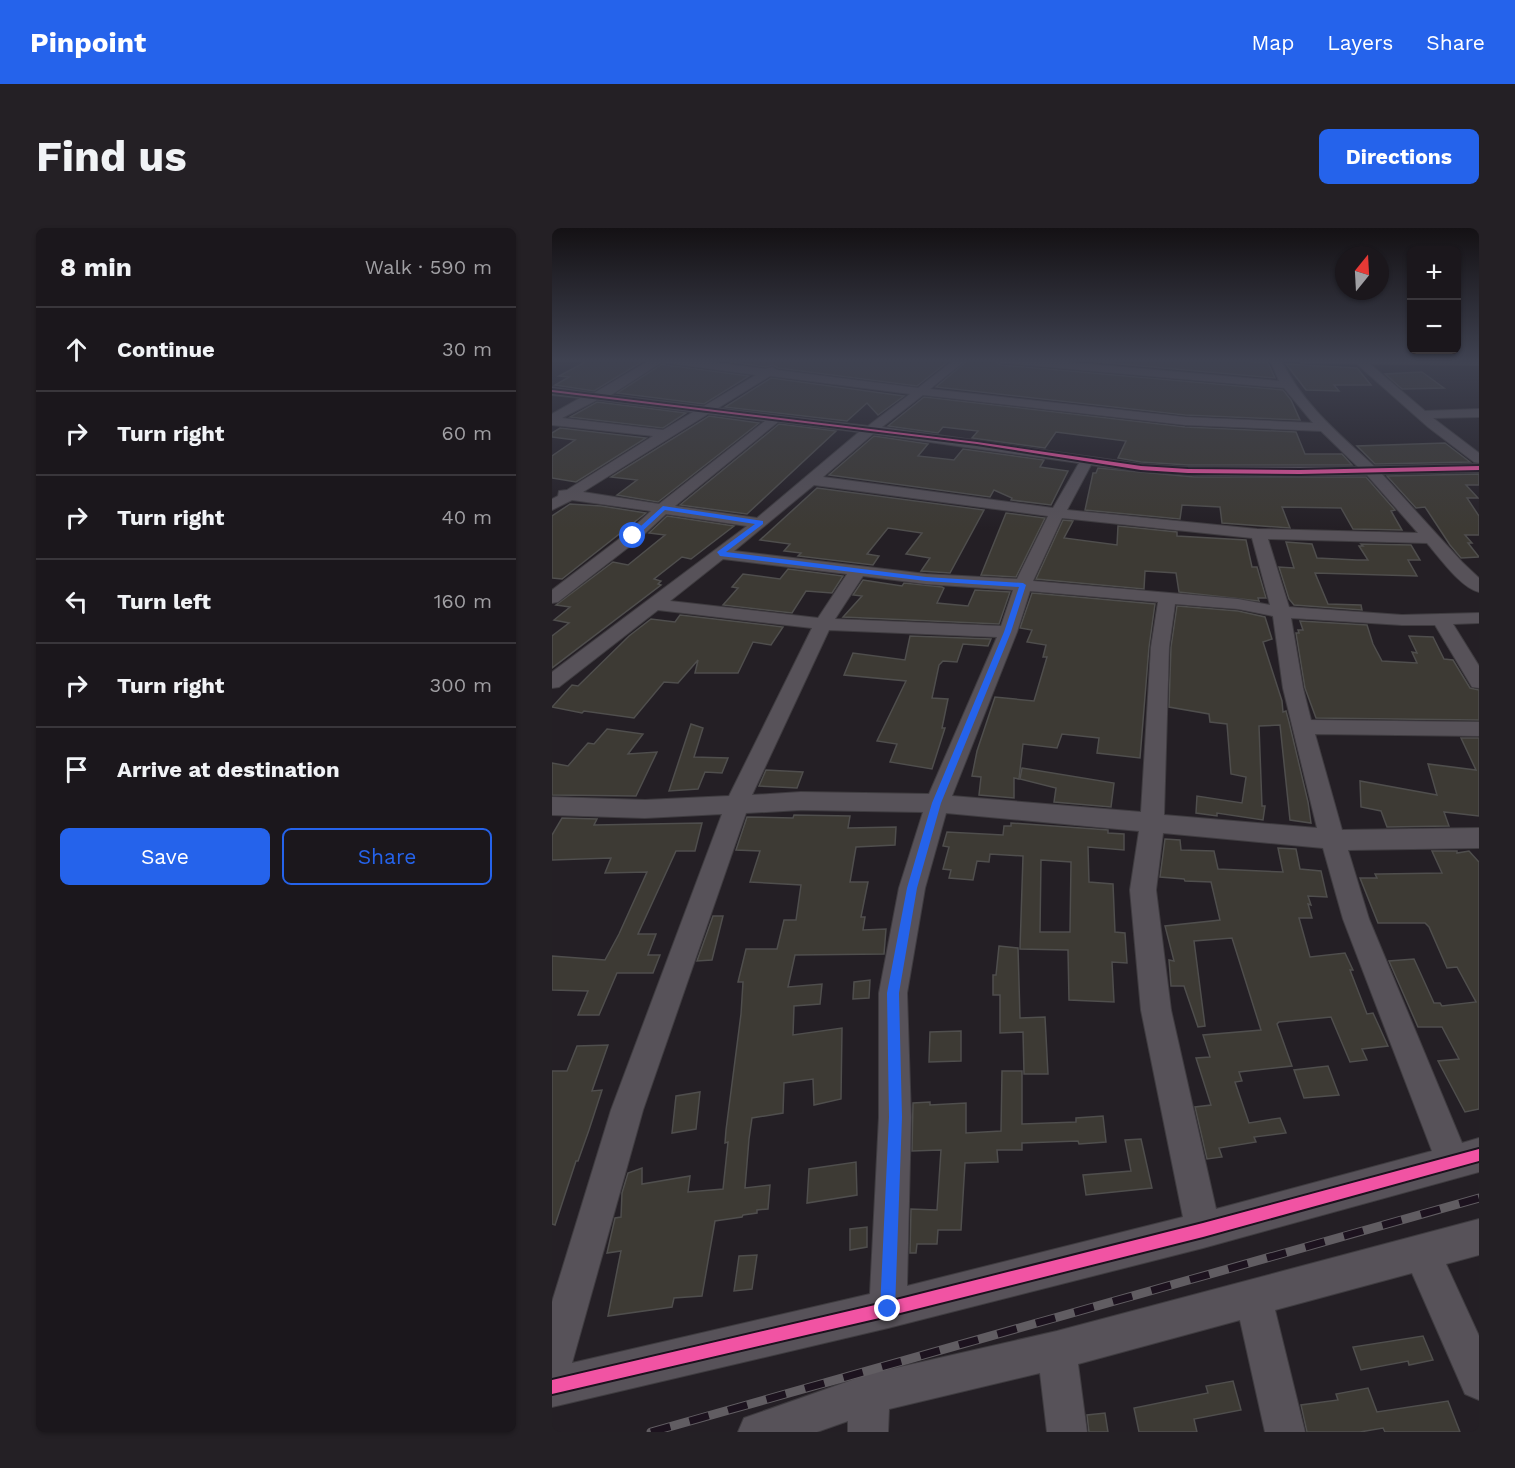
<!DOCTYPE html>
<meta charset="utf-8">
<style>
body{margin:0;font-family:"Work Sans",sans-serif;background:#242025;color:#f1f3f6}
.controls{position:absolute;right:18px;top:18px;display:grid;overflow:hidden;border-radius:9px;box-shadow:0 2px 4px #0004}
.controls button{width:54px;height:54px;display:grid;place-items:center;padding:0;border:0;border-bottom:2px solid #39363b;background:#1b171c;color:#f1f3f6;font:30px sans-serif}
.compass{position:absolute;left:783px;top:18px;width:54px;height:54px;border-radius:50%;background:#1b171c;box-shadow:0 2px 4px #0004;rotate:18deg}
.stop{position:absolute;width:18px;height:18px;margin:-14px;border:4px solid #2563eb;border-radius:50%;background:#fff}
.stop.end{background:#2563eb;border-color:#fff;box-shadow:0 2px 6px #0008}
.list{margin:0;padding:0;list-style:none}
h2{display:flex;justify-content:space-between;align-items:center;height:78px;margin:0;padding:0 24px;font-size:26px}
h2 small{font-size:20px;font-weight:400;color:#a09fa3}
.list li{display:grid;grid-template-columns:39px 1fr auto;gap:18px;align-items:center;box-sizing:border-box;height:84px;padding:0 24px;border-top:2px solid #39363b}
.list b{display:block;font-size:22px;white-space:nowrap}
.list em{font-size:20px;font-style:normal;color:#a09fa3}
.actions{display:flex;gap:12px;padding:18px 24px}
.actions a{flex:1;padding:14px 0;border:2px solid #2563eb;border-radius:9px;text-align:center;font-size:21px;color:#2563eb}
.actions .main{background:#2563eb;color:#fff}
.icon{flex:none;width:33px;height:33px;fill:none;stroke:currentColor;stroke-width:2;stroke-linecap:round;stroke-linejoin:round}
.map{position:relative;flex:none;width:927px;height:1204px;overflow:hidden;border-radius:9px}
header{display:flex;align-items:center;gap:36px;box-sizing:border-box;height:84px;padding:0 30px;background:#2563eb;color:#fff}
header strong{font-size:28px}
nav{display:flex;gap:33px;margin-inline-start:auto;font-size:21px}
.intro{display:flex;align-items:center;justify-content:space-between;box-sizing:border-box;height:144px;padding:0 36px}
h1{margin:0;font-size:42px}
.button{padding:15px 27px;border-radius:9px;background:#2563eb;color:#fff;font-size:21px;font-weight:700}
main{display:flex;gap:36px;padding:0 36px}
aside{flex:1;background:#1b171c;border-radius:9px;box-shadow:0 2px 4px #0004}
.map>svg:first-child{display:block}
</style>
<header>
<strong>Pinpoint</strong>
<nav><a>Map</a><a>Layers</a><a>Share</a></nav>
</header>
<div class="intro"><h1>Find us</h1><a class="button">Directions</a></div>
<main>
<aside>
<h2>8 min<small>Walk · 590 m</small></h2>
<ul class="list">
<li><svg class="icon" aria-label="ahead" viewBox="0 0 24 24"><path d="M12 20V5M6 11l6-6 6 6"/></svg><div><b>Continue</b></div><em>30 m</em></li>
<li><svg class="icon" aria-label="right" viewBox="0 0 24 24"><path d="M7 20v-9h11M14 6l5 5-5 5"/></svg><div><b>Turn right</b></div><em>60 m</em></li>
<li><svg class="icon" aria-label="right" viewBox="0 0 24 24"><path d="M7 20v-9h11M14 6l5 5-5 5"/></svg><div><b>Turn right</b></div><em>40 m</em></li>
<li><svg class="icon" aria-label="left" viewBox="0 0 24 24"><path d="M17 20v-9H6M10 6l-5 5 5 5"/></svg><div><b>Turn left</b></div><em>160 m</em></li>
<li><svg class="icon" aria-label="right" viewBox="0 0 24 24"><path d="M7 20v-9h11M14 6l5 5-5 5"/></svg><div><b>Turn right</b></div><em>300 m</em></li>
<li><svg class="icon" aria-label="arrive" viewBox="0 0 24 24"><path d="M6 21V4h12l-3 4 3 4H6"/></svg><div><b>Arrive at destination</b></div></li>
</ul>
<div class="actions"><a class="main">Save</a><a>Share</a></div>
</aside>
<div class="map">
<svg width="927" height="1204" viewBox="0 0 927 1204">
<rect width="100%" height="100%" fill="#241f25"/>
<g fill="#3d3a34" stroke="#4f4e4d" stroke-width="1.5" fill-rule="evenodd">
<path d="M37,132H93L42,163L3,157L17,149L7,148Z"/>
<path d="M165,132H398L365,158L226,140L221,137L214,139Z"/>
<path d="M416,132H442L449,137L731,162L739,172L748,192L633,187L384,159Z"/>
<path d="M522,132H678L716,135L723,150Z"/>
<path d="M110,136L114,137L197,148L152,176L65,165Z"/>
<path d="M734,136L805,140L819,157H782L787,163L754,162Z"/>
<path d="M870,144L892,160L850,161L833,146Z"/>
<path d="M219,150L352,168L326,187L315,175L295,193L173,179Z"/>
<path d="M372,169L633,199L744,204L753,226H790L800,237H636L589,234L566,230L574,213L504,204L493,220L420,210L426,203L391,199L386,205L336,198Z"/>
<path d="M45,174L134,185L111,200L18,189Z"/>
<path d="M157,188L207,195L106,274L65,267L85,252L59,249Z"/>
<path d="M227,196L284,203L195,286L128,277Z"/>
<path d="M8,200L94,210L24,254L0,250V228L23,212L0,209V205Z"/>
<path d="M322,208L376,216L366,228L402,232L411,221L492,232L488,239L516,243L499,277L459,272L460,270L442,262L438,269L277,247Z"/>
<path d="M893,215L918,234L823,236L805,218Z"/>
<path d="M546,240L642,249H814L843,282L839,283L850,302L801,301L789,280L730,279L738,300L670,295L668,279L630,277L628,291L533,282L541,245H544Z"/>
<path d="M927,246V257H914L926,270H915L927,288V307H913L920,315H916L927,329L909,330L898,317L873,279L864,280L835,248Z"/>
<path d="M265,260L432,282L398,345L369,343L378,330L354,326L370,305L336,300L315,326L327,328L321,337L246,328L249,325L232,323L238,316L208,312Z"/>
<path d="M18,276L49,278L94,285L10,351L0,350V288Z"/>
<path d="M454,285L493,290L464,349L429,347Z"/>
<path d="M115,288L182,298L139,331L130,329L102,351L109,353L106,356L109,357L0,440V408L17,395L2,392L18,379L4,377L61,334L76,337L113,307L97,305Z"/>
<path d="M511,292L521,293L512,310L565,317L566,298L625,304V308L694,312L700,339H705L714,370H706L707,373L627,364L624,345L593,343L592,361L484,351Z"/>
<path d="M734,314L760,316L765,330L805,332H816L807,318H811L809,316L859,317L868,332H856L865,348L763,345L776,376L809,377L810,382L742,377L737,371L727,339L742,340Z"/>
<path d="M236,341L291,348L280,365L254,363L240,385L171,377L186,360L180,359L191,346L228,351Z"/>
<path d="M311,352L350,358L352,355L390,359L392,360L385,375L416,378L423,362L458,364L447,396L291,389L310,368L301,367Z"/>
<path d="M480,365L603,376L597,419L588,530L545,525L547,510L510,506L505,520L471,516L467,551L462,550V570L427,567L429,549L420,548L425,523L443,469L482,473L495,429H491L494,417L475,414L480,402L468,400Z"/>
<path d="M625,378L686,383L713,389L720,411L711,414L730,473L731,484L734,483L737,494L756,574L759,595L738,592L728,497L707,498L710,578H713L711,592L665,585V588L644,585L645,568L690,575L694,549L679,546L675,496L658,494L657,486L617,479L619,419Z"/>
<path d="M128,387L231,399L219,417L201,414L186,445H143L146,432L126,455L112,454L82,490L32,483L30,485L0,479L20,457L26,458L77,408L99,391L123,394Z"/>
<path d="M748,393L815,397L821,416L830,433L865,435L860,424L865,425L857,408L881,409L892,431L901,432L918,460L927,462V492L764,490L753,460L744,405H747L746,402H751Z"/>
<path d="M358,408L439,411L436,418L411,416L405,434L391,433L387,437L380,470L396,471L390,500H393L380,541L338,534L345,516L325,513L354,453L292,447L301,425L353,432Z"/>
<path d="M139,496L151,500L142,529L176,530L170,545L153,544L146,561L117,563Z"/>
<path d="M55,501L91,506L76,526L105,524L84,568L0,567V535L16,538L36,515L42,516Z"/>
<path d="M909,510H927V588L892,584L897,598L835,599L829,583L809,579L808,553L885,567L876,536L924,542Z"/>
<path d="M470,540L562,555L559,579L502,574L504,560L468,551Z"/>
<path d="M214,542L251,544L245,560L207,558Z"/>
<path d="M242,587L298,588L296,600L344,599L343,617L304,619L298,654H316L309,689H313L311,702L334,701L332,726L243,727L236,759L270,756L268,776L242,778L241,807L290,800L289,871L262,877L261,851L232,855L231,885L200,890L197,911L193,960L218,957L216,981L205,982V985L191,987L190,989L163,993L150,1068L122,1070L120,1079L56,1088L69,1023L55,1025L63,990L69,989L70,965L76,945L90,940V956L138,948L136,964L171,961L176,914L173,915L174,902L189,786L191,754H186L194,721H225L232,692H244L249,657L198,654L208,623L184,622L195,589L241,590Z"/>
<path d="M10,590L45,591L42,597L150,595L143,623H124L86,706H104L96,727H108L101,745H65L47,787H26L36,763L0,762V728L53,732L67,706L95,644L53,645L59,630L0,632V607Z"/>
<path d="M459,595L556,602V605L572,606V622L536,619L537,654L561,656L563,704L573,705L575,735L560,734L562,774L517,772L516,722L468,721L471,628L438,626L437,634L425,633L421,652L397,650L399,642L391,641L397,619L391,618L395,604L451,607L452,598H459ZM489,632L519,634L518,704H488Z"/>
<path d="M613,611L628,612L629,622L662,623L666,641L731,644L726,620L744,621L748,641L769,643L775,669L756,668L759,677L756,676L760,690H747L758,729L793,725L801,742H798L815,786L821,785L836,818L810,821L815,832L798,834L779,789L727,794L725,796L740,838L687,844L690,853L683,854L697,895L728,890L734,905L702,909L704,914L667,920L670,929L655,931L643,879L659,877L644,830L658,829L651,807L709,802L680,710L642,713L653,798L646,799L632,758H619L617,732L622,733L613,698L668,692L659,654L633,653L632,651L608,649Z"/>
<path d="M880,623H905V625L917,623L927,634V881L913,884L886,833L907,831L890,799H866L837,733L862,731L882,775H888L890,778L924,774L905,739L895,740L877,699L873,695H826L808,650H825L823,646H828L890,645Z"/>
<path d="M161,688H171L160,732L145,733Z"/>
<path d="M447,718L466,720L468,790L493,789L496,846H472L471,804L448,805V767H441V747H444Z"/>
<path d="M318,752L317,770L301,771L302,754Z"/>
<path d="M409,803V833L377,834L378,804Z"/>
<path d="M56,817L40,863L50,862L37,902L26,933H24L3,997L0,996V843H15L25,818Z"/>
<path d="M776,838L787,867L752,870L742,842Z"/>
<path d="M450,843H470V896L524,894V890L551,888L554,914L527,916L526,913L470,915V922H445L446,934L413,935L409,1002H386L385,1016H365L364,1025H358L359,981L385,982L389,922L360,923L361,875L378,874V877L414,875V905L449,903Z"/>
<path d="M148,864L144,901L120,905L124,868Z"/>
<path d="M589,911L600,960L534,967L531,947L579,943L573,912Z"/>
<path d="M304,934L305,967L255,975L257,941Z"/>
<path d="M315,999V1019L298,1022V1001Z"/>
<path d="M205,1027L200,1061L182,1063L187,1028Z"/>
<path d="M871,1108L881,1132L857,1137L856,1133L809,1142L801,1119Z"/>
<path d="M681,1153L689,1182L642,1191L645,1204H587L582,1180L656,1165L654,1158Z"/>
<path d="M816,1160L825,1184L896,1173L908,1204H833L831,1200L808,1204H755L749,1177L786,1172L784,1166Z"/>
<path d="M553,1185L556,1204H537L535,1187Z"/>
</g>
<g fill="none" stroke-linecap="round" stroke-linejoin="round">
<g stroke="#3f3c40" stroke-width="2">
<g id="minor">
<path d="M98,132H144L214,141L220,139L225,142L366,160L402,132H414L378,161L633,189L761,195L732,160L449,135L444,132H492L727,153L718,132H729C750,175 787,206 822,238L927,236V244L830,246L910,334L927,350V364C909,360 887,329 875,315L716,311L737,379L850,387L927,385V395L901,396L927,438V460L920,459L883,397H850L739,390L751,460L759,492L927,494V508L763,506L790,602L927,600V620L796,622L817,691L910,915L927,910V944L651,1020L336,1100L0,1179V1074L59,882L170,586L93,590L0,587V569L93,572L177,568L260,400L106,382L7,459L0,460V444L195,298L114,286L87,311L6,374L0,375V362L75,305L99,283L20,272L0,282V271L6,268L7,263L15,262L101,208L0,197V186L28,170L0,167V159L42,165ZM110,134L114,135L204,147L152,178L59,167ZM218,148L358,166L316,198L166,180ZM371,167L633,197L769,203L806,239H636L589,236L330,199ZM45,172L141,184L111,202L10,190ZM156,186L213,193L107,276L31,264ZM226,194L307,204L205,290L123,278ZM321,206L527,235L501,280L271,249ZM539,237C631,251 723,249 815,247L866,305L705,301L515,282ZM262,257L496,288L465,351L374,346L182,323ZM510,290L700,310L718,377L686,371L481,353ZM171,331L295,346L266,390L118,373ZM311,348L374,356L461,362L449,398L283,391ZM478,363L606,374L599,419L589,584L400,568L465,404ZM623,376L686,381L721,388L731,460L765,600L612,587L617,419ZM277,402L445,409L377,566L249,564L200,567ZM249,582L371,584L347,660L327,765V889L318,1066L20,1135L91,882L194,585ZM394,585L587,603L578,662L589,782L631,989L355,1058L359,889L355,765L373,660ZM611,605L771,620L791,691L880,923L664,981L619,782L604,662Z"/>
<path d="M744,132H927V137L818,136L873,183L927,181V189L881,190L927,225V235L922,234L876,199L805,136L749,135Z"/>
<path d="M927,991V1027L894,1036L927,1108V1172L913,1166L860,1045L723,1082L753,1204H713L688,1092L526,1136L535,1204H495L488,1145L337,1181L336,1204H296V1193L265,1204H186L192,1190L317,1146L505,1103Z"/>
</g>
</g>
<use href="#minor" fill="#575259" fill-rule="evenodd"/>
<g stroke="#615d62" stroke-width="9">
<path id="rail" d="M99,1204L927,970"/>
</g>
<use href="#rail" stroke="#1c121e" stroke-width="7" stroke-dasharray="20" stroke-linecap="butt"/>
<g stroke="#1c121e" stroke-width="4">
<g id="cycleway">
<path d="M0,162L425,214L589,238L636,241L748,242L927,238V242L748,246L636,245L589,242L425,216L0,164Z"/>
<path d="M927,921V933L651,1009L336,1088L0,1166V1152L336,1074L651,995Z"/>
</g>
</g>
<use href="#cycleway" fill="#f153a3" fill-rule="evenodd"/>
</g>
<linearGradient id="sky" x2="0" y2="1"><stop stop-color="#141114"/><stop offset="0.44" stop-color="#3f4251"/><stop offset="1" stop-color="#3f4251" stop-opacity="0"/></linearGradient>
<rect width="927" height="301" fill="url(#sky)"/>
<path fill="#2563eb" d="M111,278L211,293V296L174,324L374,349L471,355L474,357L459,404L389,575L365,660L347,765L350,889L343,1081L341,1087L336,1089L330,1087L328,1081L337,889L335,765L355,660L380,575L452,404L467,359L374,353L168,328L165,324L203,296L113,282L83,310H79V307Z"/>
</svg>
<div class="controls">
<button>+</button>
<button>−</button>
</div>
<svg class="compass" viewBox="-18 -18 36 36"><path d="M0-13l5 13h-10z" fill="#e53935"/><path d="M0 13l5-13h-10z" fill="#a09fa3"/></svg>
<div class="stop" style="left:81px;top:308px"></div>
<div class="stop end" style="left:336px;top:1081px"></div>
</div>
</main>
